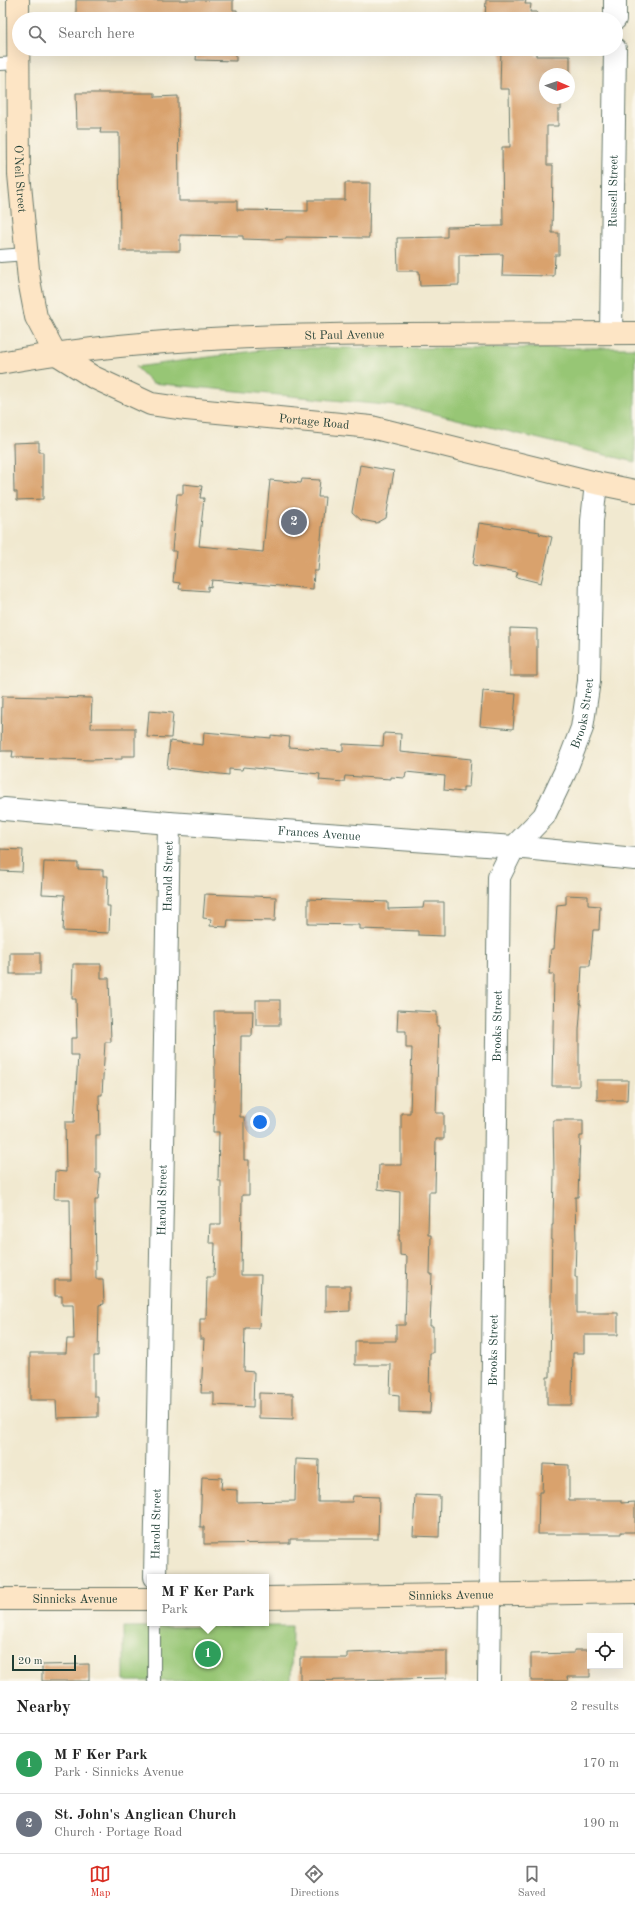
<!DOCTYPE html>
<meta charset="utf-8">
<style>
body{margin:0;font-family:"Old Standard TT",serif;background:#f2f2f2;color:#222}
.controls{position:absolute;right:12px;bottom:12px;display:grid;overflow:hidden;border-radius:0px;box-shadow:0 4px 16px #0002}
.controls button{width:36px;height:36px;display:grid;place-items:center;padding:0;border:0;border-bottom:1px solid #e0e0e0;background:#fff;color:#222;font:20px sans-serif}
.compass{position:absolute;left:539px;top:68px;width:36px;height:36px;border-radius:50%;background:#fff;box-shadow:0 4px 16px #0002;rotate:92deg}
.scale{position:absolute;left:12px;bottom:10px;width:64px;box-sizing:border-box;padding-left:4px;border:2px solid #1f3d34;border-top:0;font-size:11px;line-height:14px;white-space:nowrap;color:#1f3d34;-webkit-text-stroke:3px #fbf7ec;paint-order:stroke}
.you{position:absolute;left:260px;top:1122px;width:14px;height:14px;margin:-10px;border:3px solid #fff;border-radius:50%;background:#1a73e8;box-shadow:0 0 0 6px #1a73e833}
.badge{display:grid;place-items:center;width:26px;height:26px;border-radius:50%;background:#d93025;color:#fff;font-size:13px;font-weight:700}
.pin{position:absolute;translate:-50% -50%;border:2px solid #fff;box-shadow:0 1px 4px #0006}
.popup{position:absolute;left:147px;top:1574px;width:122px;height:52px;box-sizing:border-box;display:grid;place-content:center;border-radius:0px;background:#fff;filter:drop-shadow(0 1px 3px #0005);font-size:13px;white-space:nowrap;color:#767676}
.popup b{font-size:15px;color:#222}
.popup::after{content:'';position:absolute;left:50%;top:100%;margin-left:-8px;border:8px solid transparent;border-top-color:#fff}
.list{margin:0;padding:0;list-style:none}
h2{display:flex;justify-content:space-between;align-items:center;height:52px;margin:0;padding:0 16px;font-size:17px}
h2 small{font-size:13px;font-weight:400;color:#767676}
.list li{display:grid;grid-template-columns:26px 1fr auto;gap:12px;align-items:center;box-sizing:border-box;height:60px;padding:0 16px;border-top:1px solid #e0e0e0}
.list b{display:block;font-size:15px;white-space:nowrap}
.list p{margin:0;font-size:13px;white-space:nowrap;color:#767676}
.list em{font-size:13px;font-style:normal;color:#767676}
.icon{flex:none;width:22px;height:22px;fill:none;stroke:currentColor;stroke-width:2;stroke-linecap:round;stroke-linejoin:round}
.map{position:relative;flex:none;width:635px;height:1681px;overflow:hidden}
.search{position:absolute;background:#fff;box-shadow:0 4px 16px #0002;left:12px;right:12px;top:12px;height:44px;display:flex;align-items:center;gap:10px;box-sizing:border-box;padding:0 14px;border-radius:22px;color:#767676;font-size:15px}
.sheet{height:172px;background:#fff}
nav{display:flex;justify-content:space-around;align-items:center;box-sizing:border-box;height:56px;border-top:1px solid #e0e0e0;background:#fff;font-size:11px;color:#767676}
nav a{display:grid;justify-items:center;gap:2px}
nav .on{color:#d93025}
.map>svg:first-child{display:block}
</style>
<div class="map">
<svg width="635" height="1681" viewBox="0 0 635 1681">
<rect width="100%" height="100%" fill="#fbf7ec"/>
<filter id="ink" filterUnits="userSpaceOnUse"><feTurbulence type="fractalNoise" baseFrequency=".025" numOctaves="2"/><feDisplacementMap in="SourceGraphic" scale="8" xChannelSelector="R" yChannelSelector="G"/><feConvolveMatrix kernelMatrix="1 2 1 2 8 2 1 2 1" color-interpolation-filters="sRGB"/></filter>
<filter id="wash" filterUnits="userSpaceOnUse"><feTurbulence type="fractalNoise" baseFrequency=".012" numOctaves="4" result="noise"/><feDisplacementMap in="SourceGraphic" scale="16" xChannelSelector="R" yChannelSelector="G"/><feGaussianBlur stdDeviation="0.9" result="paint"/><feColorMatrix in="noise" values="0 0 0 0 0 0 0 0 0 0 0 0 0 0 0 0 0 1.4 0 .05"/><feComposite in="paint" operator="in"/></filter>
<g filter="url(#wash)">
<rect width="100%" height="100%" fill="#f1e9d0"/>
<g fill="#97c675" stroke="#5b8254">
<path d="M276,348H635V462L407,407L152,383L136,367Z"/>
<path d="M292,1626L291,1681H124V1627Z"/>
</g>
<g id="blocks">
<g fill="#d9a26d">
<path d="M76,0H233V10H237V19H76Z"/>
<path d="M486,0H526L525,4H531L530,12H537V19H485Z"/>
<path d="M197,49H236V61L196,60Z"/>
<path d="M501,49H536V56H570V83L569,74H545V98H561V110H558V126H547V165H553L552,233H559V255H555L554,276L502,275L503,254L459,255V285L420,286L419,271H398L397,238L447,237V227L503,226L502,147H510L509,89H500Z"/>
<path d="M76,93H155V97L178,96L179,201H237V210L308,211V200H345V183H370L369,238L286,237V239L273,240L243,239V236L180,235V251H120L119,133H100L101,128H77Z"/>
<path d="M39,442V452H43V499L17,500V492H14L13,443Z"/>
<path d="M360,465L394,471L386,518L377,523L361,520L352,512Z"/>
<path d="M302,479L320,480L318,497H325L318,571H314L313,589L212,580L211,587L208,586V591L179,589L180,583L173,582L176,551H172L177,494H183V484L202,486L200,498H204L199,546L263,552L270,480L301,483Z"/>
<path d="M479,523L540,532L539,534L552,537L541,583L516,577L518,572L473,565Z"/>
<path d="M510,628L537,629V676H510Z"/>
<path d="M483,691L516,694L513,729L480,726Z"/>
<path d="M2,696L92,698L91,728H135V756H122V759L91,760L22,758V757H12L13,751H1Z"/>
<path d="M149,711L173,713L171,738L147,737Z"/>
<path d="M204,732L271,738V735L290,737L289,747L343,751V744L383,746L384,733L401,734L400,752L471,759L469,787H463V792L444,790L445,776L406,772L405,778L391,777V779L345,776L344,782L319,780L320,774L243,767L242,770L229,769V775L167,768L170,741L203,745Z"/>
<path d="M0,849L23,850L22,872L0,871Z"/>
<path d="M44,862L78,863V869L103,870V876H108L107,906H110L109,933L63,931L65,895L42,894Z"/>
<path d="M205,894L276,897L275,921L228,920L227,927L210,926L211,919L203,918Z"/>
<path d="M566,895L588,896V905L600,906L599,930H593L590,966H582L580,1004H581L579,1030V1086H552L554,974H549L551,949H554L557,905L566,904Z"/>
<path d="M308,899L388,902V909L423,908L424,902H444V936L418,935V931L360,929V925L308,924Z"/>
<rect x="10" y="953" width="30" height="21"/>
<path d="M73,964H101V978H109L111,1042H105L102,1095H99L100,1135H96V1173H100L98,1200H95L96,1279H103L104,1304L99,1305L98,1356H94V1396H98V1417L57,1418L56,1400H30V1353H66L67,1339H74L73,1305H62V1296H55V1280H71L70,1199H54L55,1171L66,1172L65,1122H74L78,1055H71V1038H77L76,999H72Z"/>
<rect x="256" y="1000" width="24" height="25"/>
<path d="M398,1010L437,1012V1026H439L436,1113H444V1139H436L435,1192H429L428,1235H431L430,1274H432L430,1326H433V1353H430L429,1392H431L430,1413L399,1412V1395L390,1394L391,1365H355V1341H396V1325H405L407,1256L400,1255V1240H399L400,1192L378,1189L379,1165H401V1113H410L412,1048H406V1031H397Z"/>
<path d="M214,1011H253L252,1036H241L240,1117H244V1160H249V1195H242L241,1275H261L259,1328H245L244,1371L254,1372L253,1407L214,1405V1393H201L204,1339H200V1319H206L207,1277H214L215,1243H209L210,1224H221V1181H218L219,1132H213L215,1078Z"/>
<path d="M597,1080H628L627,1100H597Z"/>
<path d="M553,1120H583V1136H580L578,1197H575L576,1241L575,1277H577V1313H618V1335H584V1353H573L572,1405H547V1377H550L552,1225H553L554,1173Z"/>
<path d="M326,1286H350V1311L326,1312Z"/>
<path d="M259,1393L293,1394V1419L259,1418Z"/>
<path d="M296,1459L319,1460L318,1502H352L353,1496L379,1497L378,1539H290V1543L204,1544V1527H200L202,1477L222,1478L221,1489L237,1490V1502L295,1501Z"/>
<path d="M543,1464L569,1465V1500H621V1503L635,1502V1532H621V1534H538L539,1492H542Z"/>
<path d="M415,1495L440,1496L439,1537L413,1536Z"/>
<path d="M574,1650H590V1677H567L568,1681H531V1654L574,1653Z"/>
<path d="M406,1651H447V1678L300,1681V1658H347V1653Z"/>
<path d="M89,1664V1681H42V1665Z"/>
</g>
</g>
</g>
<g filter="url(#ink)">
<use href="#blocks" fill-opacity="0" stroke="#68796b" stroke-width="1"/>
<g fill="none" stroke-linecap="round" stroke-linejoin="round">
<g stroke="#68796b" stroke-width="14">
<g id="lane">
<path d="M0,64L18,63"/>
<path d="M0,256L26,254"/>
<path d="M154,1681V1623"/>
</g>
</g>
<g stroke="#68796b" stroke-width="24">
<g id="street">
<path d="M615,19V0"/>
<path id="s1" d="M611,333L615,49"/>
<path id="s2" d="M4,809L169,823L514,847L635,859"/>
<path id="s3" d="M155,1577L169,823"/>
<path id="s4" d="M489,1681L499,877L514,847L544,816L565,772L582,728L589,681L592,521L596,483"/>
</g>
</g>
<g stroke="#68796b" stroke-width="24">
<g id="secondary">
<path id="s5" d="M18,0L19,174L29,280L36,317L55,353"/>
<path id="s6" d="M55,353L93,377L151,404L186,409L371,427L596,483L635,491"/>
<path id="s7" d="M0,363C133,338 269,335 405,334C481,334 558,333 635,333"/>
<path id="s8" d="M266,1598L635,1592"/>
<path id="s9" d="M0,1599H150"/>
</g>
</g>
<use href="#lane" stroke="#fff" stroke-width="12"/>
<use href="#street" stroke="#fff" stroke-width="22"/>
<use href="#secondary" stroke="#fde5c5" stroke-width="22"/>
</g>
</g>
<g text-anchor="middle" stroke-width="3.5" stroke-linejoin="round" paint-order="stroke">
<g font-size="12" fill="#1f3d34" stroke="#fbf7ec">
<text dy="4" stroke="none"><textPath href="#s5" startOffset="179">O'Neil Street</textPath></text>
<text dy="4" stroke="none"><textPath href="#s1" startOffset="142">Russell Street</textPath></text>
<text dy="4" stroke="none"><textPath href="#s7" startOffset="346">St Paul Avenue</textPath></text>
<text dy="4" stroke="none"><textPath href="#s6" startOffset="273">Portage Road</textPath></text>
<text dy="4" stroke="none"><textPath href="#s4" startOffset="991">Brooks Street</textPath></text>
<text dy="4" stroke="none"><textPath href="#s2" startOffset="316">Frances Avenue</textPath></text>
<text dy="4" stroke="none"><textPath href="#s3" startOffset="701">Harold Street</textPath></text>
<text dy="4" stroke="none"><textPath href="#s4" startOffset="655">Brooks Street</textPath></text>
<text dy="4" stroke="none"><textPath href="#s3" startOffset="377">Harold Street</textPath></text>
<text dy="4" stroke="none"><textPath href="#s4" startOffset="331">Brooks Street</textPath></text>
<text dy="4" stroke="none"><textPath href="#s3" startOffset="53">Harold Street</textPath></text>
<text dy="4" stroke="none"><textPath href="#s8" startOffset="185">Sinnicks Avenue</textPath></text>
<text dy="4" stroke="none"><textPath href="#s9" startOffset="75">Sinnicks Avenue</textPath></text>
</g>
</g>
</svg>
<div class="controls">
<button><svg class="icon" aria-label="locate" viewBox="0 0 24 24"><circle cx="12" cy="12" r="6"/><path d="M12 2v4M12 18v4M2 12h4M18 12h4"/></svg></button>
</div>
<svg class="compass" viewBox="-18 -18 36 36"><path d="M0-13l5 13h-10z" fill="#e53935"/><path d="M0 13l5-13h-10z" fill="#767676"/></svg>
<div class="scale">20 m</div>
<div class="you"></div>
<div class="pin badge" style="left:208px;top:1654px;background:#2e9e5b">1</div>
<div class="popup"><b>M F Ker Park</b>Park</div>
<div class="pin badge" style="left:294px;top:522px;background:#6b7280">2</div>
<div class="search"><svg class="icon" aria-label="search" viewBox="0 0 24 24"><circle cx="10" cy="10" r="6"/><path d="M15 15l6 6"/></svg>Search here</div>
</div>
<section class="sheet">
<h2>Nearby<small>2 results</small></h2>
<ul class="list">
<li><span class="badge" style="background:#2e9e5b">1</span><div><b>M F Ker Park</b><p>Park · Sinnicks Avenue</p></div><em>170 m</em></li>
<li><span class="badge" style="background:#6b7280">2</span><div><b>St. John's Anglican Church</b><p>Church · Portage Road</p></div><em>190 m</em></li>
</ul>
</section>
<nav>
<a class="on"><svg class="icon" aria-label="map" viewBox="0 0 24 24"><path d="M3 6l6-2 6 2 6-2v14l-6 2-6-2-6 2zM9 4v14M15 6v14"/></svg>Map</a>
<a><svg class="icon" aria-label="directions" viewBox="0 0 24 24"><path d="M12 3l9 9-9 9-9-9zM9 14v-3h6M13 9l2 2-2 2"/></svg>Directions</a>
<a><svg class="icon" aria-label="saved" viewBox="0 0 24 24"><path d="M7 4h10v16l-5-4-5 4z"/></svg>Saved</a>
</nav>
